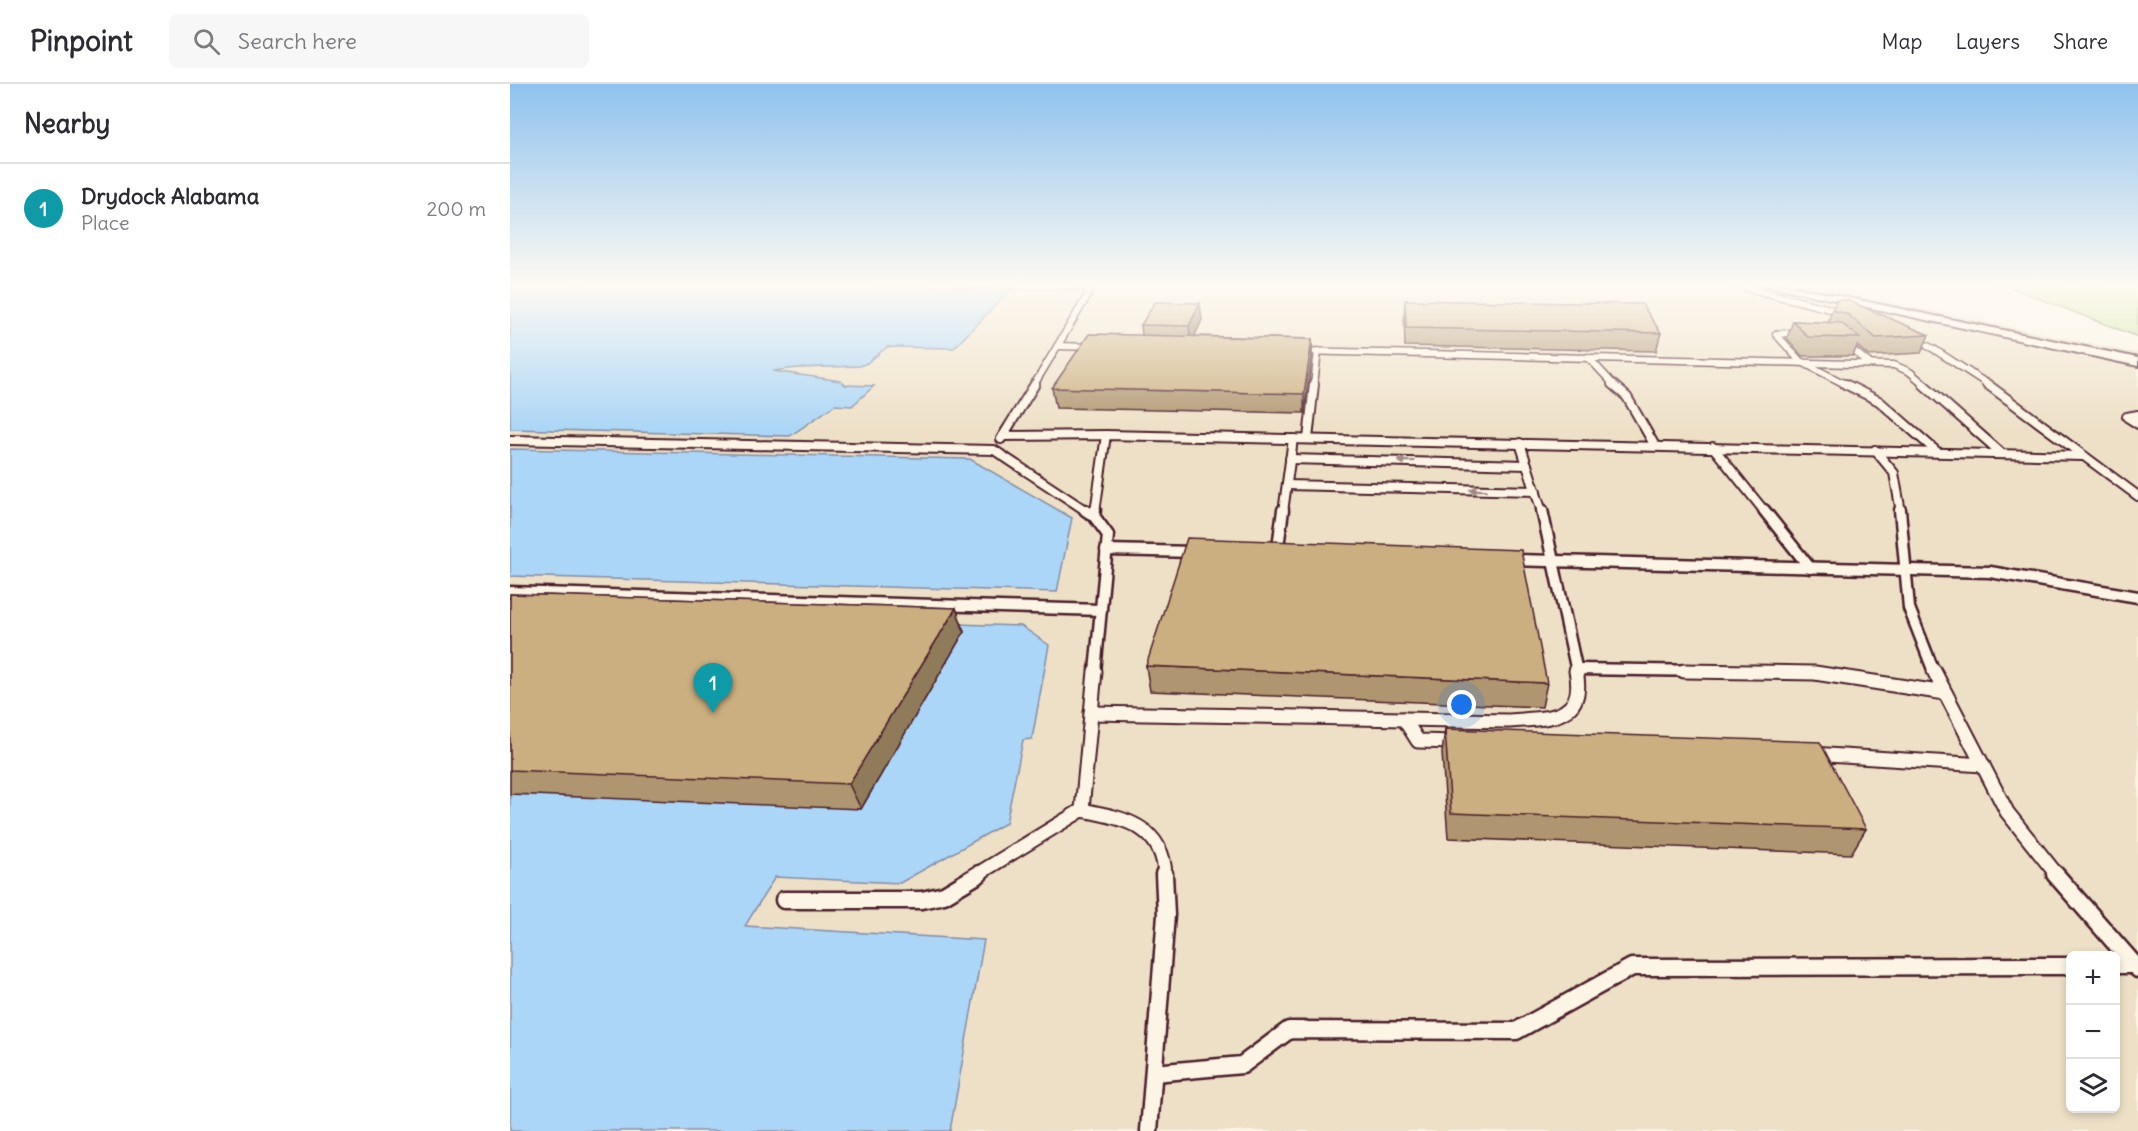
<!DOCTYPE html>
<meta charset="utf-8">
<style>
body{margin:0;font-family:Delius,sans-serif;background:#f7f7f7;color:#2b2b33}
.controls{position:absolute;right:18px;bottom:18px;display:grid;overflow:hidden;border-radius:9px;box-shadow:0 3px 9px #0003}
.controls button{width:54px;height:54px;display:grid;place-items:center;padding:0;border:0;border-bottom:2px solid #e1e1e2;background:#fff;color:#2b2b33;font:30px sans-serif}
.you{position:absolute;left:952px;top:621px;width:21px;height:21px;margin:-15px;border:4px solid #fff;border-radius:50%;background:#1a73e8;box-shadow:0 0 0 9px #1a73e833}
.badge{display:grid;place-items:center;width:39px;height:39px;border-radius:50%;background:#111827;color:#fff;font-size:20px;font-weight:700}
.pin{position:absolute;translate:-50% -50px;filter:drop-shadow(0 2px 3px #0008)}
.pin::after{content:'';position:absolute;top:32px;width:21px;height:18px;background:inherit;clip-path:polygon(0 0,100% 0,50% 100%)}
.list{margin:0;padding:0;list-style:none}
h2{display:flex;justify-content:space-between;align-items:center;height:78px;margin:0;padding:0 24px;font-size:26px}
h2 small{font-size:20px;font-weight:400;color:#7c7c81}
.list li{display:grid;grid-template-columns:39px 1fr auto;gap:18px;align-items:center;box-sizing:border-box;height:90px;padding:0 24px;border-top:2px solid #e1e1e2}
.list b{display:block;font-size:22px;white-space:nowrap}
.list p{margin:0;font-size:20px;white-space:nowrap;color:#7c7c81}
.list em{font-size:20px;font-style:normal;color:#7c7c81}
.icon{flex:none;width:33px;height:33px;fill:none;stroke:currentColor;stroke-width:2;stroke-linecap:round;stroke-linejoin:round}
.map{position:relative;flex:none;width:1628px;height:1047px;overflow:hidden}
header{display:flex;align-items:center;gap:36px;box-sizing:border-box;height:84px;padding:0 30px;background:#fff;border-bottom:2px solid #e1e1e2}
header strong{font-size:28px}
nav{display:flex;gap:33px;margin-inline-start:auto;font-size:21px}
.search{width:420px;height:54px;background:#f7f7f7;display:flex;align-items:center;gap:15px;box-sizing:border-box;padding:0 21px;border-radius:9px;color:#7c7c81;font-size:22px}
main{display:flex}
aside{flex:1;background:#fff}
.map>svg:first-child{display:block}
</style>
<header>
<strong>Pinpoint</strong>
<div class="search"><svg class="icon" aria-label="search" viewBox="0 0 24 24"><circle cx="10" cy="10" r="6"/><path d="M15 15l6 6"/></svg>Search here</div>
<nav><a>Map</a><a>Layers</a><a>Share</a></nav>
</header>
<main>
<aside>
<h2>Nearby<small></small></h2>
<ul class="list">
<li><span class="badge" style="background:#0f9aa8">1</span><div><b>Drydock Alabama</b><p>Place</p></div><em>200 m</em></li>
</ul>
</aside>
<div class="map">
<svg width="1628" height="1047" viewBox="0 0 1628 1047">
<rect width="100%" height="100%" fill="#fcf5e5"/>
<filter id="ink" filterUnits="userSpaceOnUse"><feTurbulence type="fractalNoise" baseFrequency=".0167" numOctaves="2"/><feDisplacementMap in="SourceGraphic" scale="12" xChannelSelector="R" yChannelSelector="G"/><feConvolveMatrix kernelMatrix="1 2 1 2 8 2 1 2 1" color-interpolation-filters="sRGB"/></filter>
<g filter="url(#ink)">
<path fill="#eee0c7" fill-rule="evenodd" d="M260,200H1292L1628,269V1047H440L474,856L235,842L265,793L390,799L496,739L513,656L443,540L0,526V492L547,508L460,375L0,365V345L280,352L325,321L363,302L334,301L263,287L287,284L350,282L357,279L376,263L444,264L501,204ZM1560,872H1606V1024H1560Z"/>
<path fill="#cae49b" stroke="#8a8263" stroke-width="1.5" d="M1484,200H1628V253L1500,203Z"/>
<g fill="#abd6f7" stroke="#848da5" stroke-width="1.5">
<path d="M0,200H260L502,204L444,264L377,263L357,279L350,282L287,284L263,287L331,297L335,301L364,302L342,322L325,321L280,352L0,345Z"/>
<path d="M0,365L460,375L562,434L547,508L0,492Z"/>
<path d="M0,526L511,542L539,561L522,655L513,656L496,739L390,799L265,793L235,842L474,856L440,1047H0Z"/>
</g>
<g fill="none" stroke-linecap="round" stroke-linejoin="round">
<g stroke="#4a1f2b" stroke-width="9">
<g id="lane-far4">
<path d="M448,200L577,202"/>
<path d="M1221,200L1336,229"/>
<path d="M1293,248L1266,250L1290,277L1337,301"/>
<path d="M1402,255L1422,264L1479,301"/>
<path d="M1333,258L1359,279"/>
<path d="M548,262L583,263"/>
<path d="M788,267L1384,281L1400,288L1415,301"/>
<path d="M1078,273L1104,301"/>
<path d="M524,301L578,211L577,200"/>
<path d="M804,301L808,267"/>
</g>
</g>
<g stroke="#4a1f2b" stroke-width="12">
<g id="lane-far3">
<path d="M1102,300L1117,313L1145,362"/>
<path d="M1335,300L1369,317L1426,367"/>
<path d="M1413,300L1490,368"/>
<path d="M1477,300L1628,412"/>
<path d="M1628,331L1617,333L1628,340"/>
<path d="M493,352L596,351L1572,372"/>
<path d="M491,355L525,300"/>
<path d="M798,355L804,300"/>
<path d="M0,356L484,366L578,428"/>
<path d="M1010,359L1032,428"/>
<path d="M1203,363L1255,428"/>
<path d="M1365,366L1384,389L1391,428"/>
<path d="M780,375L1017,381"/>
<path d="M777,401L1026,407"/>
<path d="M585,428L596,351"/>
<path d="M773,428L783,355"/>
</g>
</g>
<g stroke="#4a1f2b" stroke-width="15">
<g id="lane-far2">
<path d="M575,426L584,432L598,451L585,588"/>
<path d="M1032,426L1067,588"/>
<path d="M1254,426L1300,484"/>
<path d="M1390,426L1399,524L1424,588"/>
<path d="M584,432L585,426"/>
<path d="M596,466L686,468"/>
<path d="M767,470L773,426"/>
<path d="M1002,476L1480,488L1628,513"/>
<path d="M0,508L591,526"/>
<path d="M1067,585L1264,588"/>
</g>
</g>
<g stroke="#4a1f2b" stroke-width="17">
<g id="lane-far1">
<path d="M1174,587L1305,589L1435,609"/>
<path d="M1424,587L1497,728L1547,791"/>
<path d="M581,629L997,637C1034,634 1077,638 1066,587"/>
<path d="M894,635L908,657L945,658"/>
<path d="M1302,670L1473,681"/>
<path d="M572,726L585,587"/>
<path d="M466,791L572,726C613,734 653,741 655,791"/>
</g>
</g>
<g stroke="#4a1f2b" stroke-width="21">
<g id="lane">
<path d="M1545,790L1628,885"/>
<path d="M274,816H412L434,811L469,790"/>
<path d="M1606,881H1625"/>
<path d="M644,989L732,981L779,946L1006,947L1122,883L1560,882"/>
<path d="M639,1047L656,831L654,790"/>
</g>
</g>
<g stroke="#4a1f2b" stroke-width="4">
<path id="street" d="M1251,200H1271L1628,274V282Z"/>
</g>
<use href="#lane-far4" stroke="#fcf5e5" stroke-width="6"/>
<use href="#lane-far3" stroke="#fcf5e5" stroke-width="8"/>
<use href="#lane-far2" stroke="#fcf5e5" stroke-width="10"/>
<use href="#lane-far1" stroke="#fcf5e5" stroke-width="13"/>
<use href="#lane" stroke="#fcf5e5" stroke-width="16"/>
<use href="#street" fill="#fcf5e5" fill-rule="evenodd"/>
</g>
<g fill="#af966f" stroke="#4a1f2b" stroke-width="1.5">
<path d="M895,216L1151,249L1146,267L895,262L894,233Z"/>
<path d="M1322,226L1419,251L1411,269L1359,272L1347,262L1343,272H1292L1277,254L1283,237L1318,239Z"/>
<path d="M692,236L684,252L802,255V273L794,329L546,324L542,304L632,251L631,241Z"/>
<path d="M0,510L446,524L454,548L351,725L0,710Z"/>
<path d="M636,582L1037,599L1032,623L640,607Z"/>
<path d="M935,645L1356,745L1341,770L938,754L932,669Z"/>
</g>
<g fill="#8f7a5a" stroke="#4a1f2b" stroke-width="1.5">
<path d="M690,219L692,236L681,260L679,242Z"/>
<path d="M802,255V273L794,329V310Z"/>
<path d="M446,524L454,548L351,725L339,700Z"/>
</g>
<g fill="#ccaf81" stroke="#4a1f2b" stroke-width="1.5">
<path d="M895,216L1132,220L1151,249L896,244Z"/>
<path d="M1327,216H1337L1419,251L1366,254L1337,230L1322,226Z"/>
<path d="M645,218L690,219L679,242L631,241Z"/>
<path d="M1283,237L1331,239L1350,254L1298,253Z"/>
<path d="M579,250L802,255L794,310L542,304Z"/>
<path d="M677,454L1011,466L1037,599L636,582Z"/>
<path d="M0,510L446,524L339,700L0,686Z"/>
<path d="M935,645L1310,658L1356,745L941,729Z"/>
</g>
<defs><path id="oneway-solid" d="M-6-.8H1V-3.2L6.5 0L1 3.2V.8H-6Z" transform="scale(1.5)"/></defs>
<g fill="#a38a88">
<use href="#oneway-solid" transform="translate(896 377) rotate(-179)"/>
<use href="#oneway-solid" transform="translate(968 406) rotate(-179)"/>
</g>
</g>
<linearGradient id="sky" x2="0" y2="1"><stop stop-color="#8fc2ee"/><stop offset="0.58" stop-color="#fefaf3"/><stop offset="1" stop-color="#fefaf3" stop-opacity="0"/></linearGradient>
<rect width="1628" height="347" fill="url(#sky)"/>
</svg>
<div class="controls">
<button>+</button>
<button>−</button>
<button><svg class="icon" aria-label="layers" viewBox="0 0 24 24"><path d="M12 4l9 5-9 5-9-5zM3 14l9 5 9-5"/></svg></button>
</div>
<div class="you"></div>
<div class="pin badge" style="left:203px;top:629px;background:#0f9aa8">1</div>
</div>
</main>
